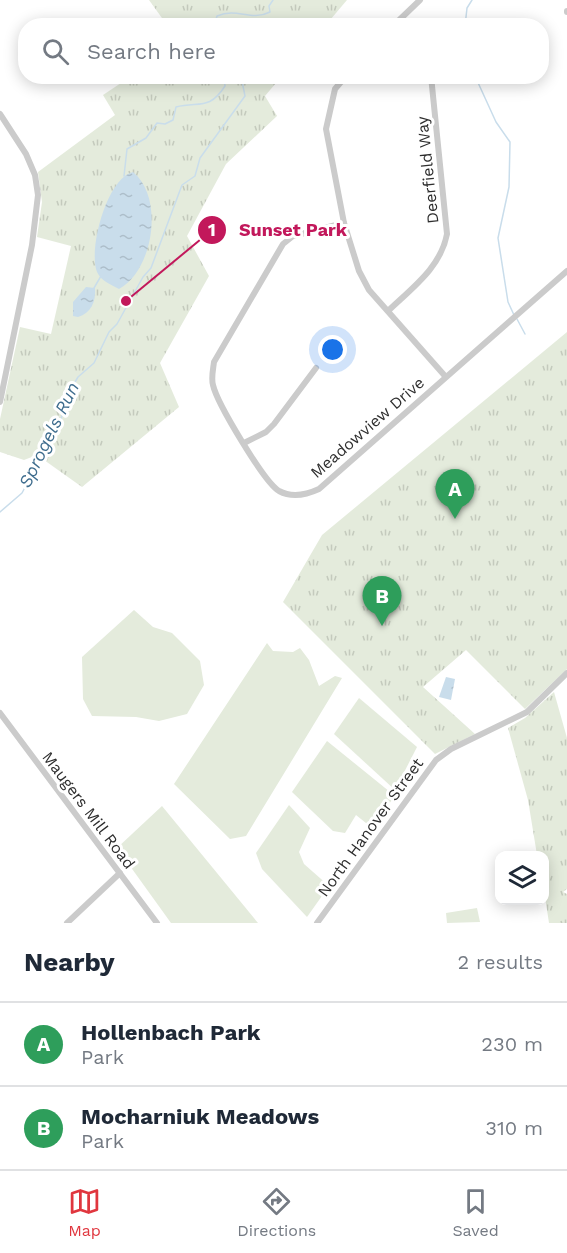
<!DOCTYPE html>
<style>
body{margin:0;font-family:"Work Sans",sans-serif;background:#f2f2f3;color:#1f2937}
.controls{position:absolute;right:18px;bottom:18px;display:grid;overflow:hidden;border-radius:12px;box-shadow:0 3px 15px #0003}
.controls button{width:54px;height:54px;display:grid;place-items:center;padding:0;border:0;border-bottom:2px solid #e0e1e3;background:#fff;color:#1f2937;font:30px sans-serif}
.you{position:absolute;left:333px;top:350px;width:21px;height:21px;margin:-15px;border:4px solid #fff;border-radius:50%;background:#1a73e8;box-shadow:0 0 0 9px #1a73e833}
.badge{display:grid;place-items:center;width:39px;height:39px;border-radius:50%;background:#e0363e;color:#fff;font-size:20px;font-weight:700}
.pin{position:absolute;translate:-50% -50px;filter:drop-shadow(0 2px 3px #0008)}
.pin::after{content:'';position:absolute;top:32px;width:21px;height:18px;background:inherit;clip-path:polygon(0 0,100% 0,50% 100%)}
.list{margin:0;padding:0;list-style:none}
h2{display:flex;justify-content:space-between;align-items:center;height:78px;margin:0;padding:0 24px;font-size:26px}
h2 small{font-size:20px;font-weight:400;color:#747a83}
.list li{display:grid;grid-template-columns:39px 1fr auto;gap:18px;align-items:center;box-sizing:border-box;height:84px;padding:0 24px;border-top:2px solid #e0e1e3}
.list b{display:block;font-size:22px;white-space:nowrap}
.list p{margin:0;font-size:20px;white-space:nowrap;color:#747a83}
.list em{font-size:20px;font-style:normal;color:#747a83}
.icon{flex:none;width:33px;height:33px;fill:none;stroke:currentColor;stroke-width:2;stroke-linecap:round;stroke-linejoin:round}
.map{position:relative;flex:none;width:567px;height:923px;overflow:hidden}
.search{position:absolute;background:#fff;box-shadow:0 3px 15px #0003;left:18px;right:18px;top:18px;height:66px;display:flex;align-items:center;gap:15px;box-sizing:border-box;padding:0 21px;border-radius:24px;color:#747a83;font-size:22px}
.sheet{height:246px;background:#fff}
nav{display:flex;justify-content:space-around;align-items:center;box-sizing:border-box;height:84px;border-top:2px solid #e0e1e3;background:#fff;font-size:16px;color:#747a83}
nav a{display:grid;justify-items:center;gap:3px}
nav .on{color:#e0363e}
.map>svg:first-child{display:block}
</style>
<div class="map">
<svg width="567" height="923" viewBox="0 0 567 923">
<defs>
<pattern id="park-tufts" width="24" height="20" patternUnits="userSpaceOnUse" patternTransform="scale(1.5)"><rect width="24" height="20" fill="#e4ebdc"/><path d="M3 7l-1-3M5 7V3M7 7l1-3M15 17l-1-3M17 17v-4M19 17l1-3" fill="none" stroke="#c4cabd"/></pattern>
<pattern id="water-ripples" width="26" height="14" patternUnits="userSpaceOnUse" patternTransform="scale(1.5)"><rect width="26" height="14" fill="#c9ddeb"/><path d="M2 4q2-2 4 0t4 0M15 11q2-2 4 0t4 0" fill="none" stroke="#adbeca"/></pattern>
</defs>
<rect width="100%" height="100%" fill="#fff"/>
<g fill="#e4ebdc">
<path d="M134,610L153,627L172,633L200,661L204,685L187,714L159,721L136,717L92,716L83,699L82,657Z"/>
<path d="M267,643L273,651L293,652L300,648L309,660L319,686L335,676L342,678L246,836L230,839L174,784Z"/>
<path d="M359,698L417,747L395,790L334,734Z"/>
<path d="M327,741L395,796L371,827L356,815L345,833L333,831L292,792Z"/>
<path d="M289,805L310,828L299,852L304,864L329,886L307,917L262,869L256,853Z"/>
<path d="M162,806L258,923H171L117,848Z"/>
<path d="M477,908L480,922L447,923L446,913Z"/>
</g>
<g fill="url(#park-tufts)">
<path d="M149,0H347L325,26L167,25Z"/>
<path d="M130,77H281L265,96L277,116L226,164L187,236L209,276L160,363L179,407L82,487L37,455L24,460L0,452V419L20,327L51,334L71,246L37,237L42,202L38,172L115,115L103,95Z"/>
<path d="M567,332V669L525,709L466,650L423,687L475,734L435,754L283,602L322,535Z"/>
<path d="M554,692L567,738V889L563,892L567,894V923H549L545,897L544,856L537,855L528,800L508,728L525,718Z"/>
</g>
<g fill="url(#water-ripples)">
<path d="M133,172C165,198 153,271 119,289C110,284 101,281 97,272C88,249 107,178 133,172Z"/>
<path d="M86,287L95,288C96,302 91,313 78,317L73,316V302Z"/>
<path d="M446,677L455,679L451,700L439,697Z"/>
</g>
<g fill="none" stroke-linecap="round" stroke-linejoin="round">
<g stroke="#c9ddeb" stroke-width="1.5">
<path d="M214,26L217,16C238,7 250,22 270,12L269,6L273,0"/>
<path d="M465,26L467,8L472,0"/>
<path d="M475,76L496,122L510,142L509,187L498,238L508,302L514,315"/>
<path d="M124,176L127,149L146,138L157,123L165,124L173,120L176,107C199,101 209,111 225,86L224,76"/>
<path d="M94,288L101,276"/>
<path d="M517,319L525,334"/>
<path d="M0,512L22,493L60,422L69,392L78,377L94,363L109,332L117,324L143,277L151,268L182,185L195,176L200,158L245,96L241,76"/>
</g>
<g stroke="#cbcbcb" stroke-width="6">
<path d="M567,12V11"/>
<path d="M393,26L420,0"/>
<path d="M346,76L335,89L326,129L344,223L359,271L369,290L445,376"/>
<path d="M0,114L26,154L35,175L38,195L32,245L0,402"/>
<path d="M344,223L293,236L283,244L214,362C213,370 211,378 213,385C217,403 264,482 279,491C292,498 306,495 319,489L567,271"/>
<path d="M389,310C412,288 441,267 447,234L431,76"/>
<path d="M244,443L266,432L274,424L316,368"/>
<path d="M0,713L157,923"/>
<path d="M67,923L120,873"/>
<path d="M317,923L436,760L451,749L527,712L567,673"/>
</g>
</g>
<g text-anchor="middle" stroke-width="6" stroke-linejoin="round" paint-order="stroke">
<g font-size="16" fill="#2e2e2e" stroke="#fff">
<text transform="translate(427 170) rotate(-96)" y="6">Deerfield Way</text>
<text transform="translate(367 427) rotate(-41)" y="6">Meadowview Drive</text>
<text transform="translate(89 810) rotate(53)" y="6">Maugers Mill Road</text>
<text transform="translate(370 827) rotate(-54)" y="6">North Hanover Street</text>
</g>
<g font-size="18" font-style="italic" fill="#3f6d8e" stroke="#fff">
<text transform="translate(49 435) rotate(-64)" y="6">Sprogels Run</text>
</g>
</g>
<path fill="none" stroke="#c2185b" stroke-width="2" d="M126 301L212 230"/>
<g fill="#c2185b" stroke="#fff" stroke-width="2">
<circle cx="126" cy="301" r="6"/>
<circle cx="212" cy="230" r="15"/>
</g>
<g font-size="18" text-anchor="middle" font-weight="bold" fill="#fff">
<text x="212" y="236">1</text>
</g>
<g font-size="18" text-anchor="middle" font-weight="bold" fill="#c2185b" stroke="#fff" stroke-width="6" stroke-linejoin="round" paint-order="stroke">
<text x="293" y="236">Sunset Park</text>
</g>
</svg>
<div class="controls">
<button><svg class="icon" aria-label="layers" viewBox="0 0 24 24"><path d="M12 4l9 5-9 5-9-5zM3 14l9 5 9-5"/></svg></button>
</div>
<div class="you"></div>
<div class="pin badge" style="left:455px;top:519px;background:#2e9e5b">A</div>
<div class="pin badge" style="left:382px;top:626px;background:#2e9e5b">B</div>
<div class="search"><svg class="icon" aria-label="search" viewBox="0 0 24 24"><circle cx="10" cy="10" r="6"/><path d="M15 15l6 6"/></svg>Search here</div>
</div>
<section class="sheet">
<h2>Nearby<small>2 results</small></h2>
<ul class="list">
<li><span class="badge" style="background:#2e9e5b">A</span><div><b>Hollenbach Park</b><p>Park</p></div><em>230 m</em></li>
<li><span class="badge" style="background:#2e9e5b">B</span><div><b>Mocharniuk Meadows</b><p>Park</p></div><em>310 m</em></li>
</ul>
</section>
<nav>
<a class="on"><svg class="icon" aria-label="map" viewBox="0 0 24 24"><path d="M3 6l6-2 6 2 6-2v14l-6 2-6-2-6 2zM9 4v14M15 6v14"/></svg>Map</a>
<a><svg class="icon" aria-label="directions" viewBox="0 0 24 24"><path d="M12 3l9 9-9 9-9-9zM9 14v-3h6M13 9l2 2-2 2"/></svg>Directions</a>
<a><svg class="icon" aria-label="saved" viewBox="0 0 24 24"><path d="M7 4h10v16l-5-4-5 4z"/></svg>Saved</a>
</nav>
